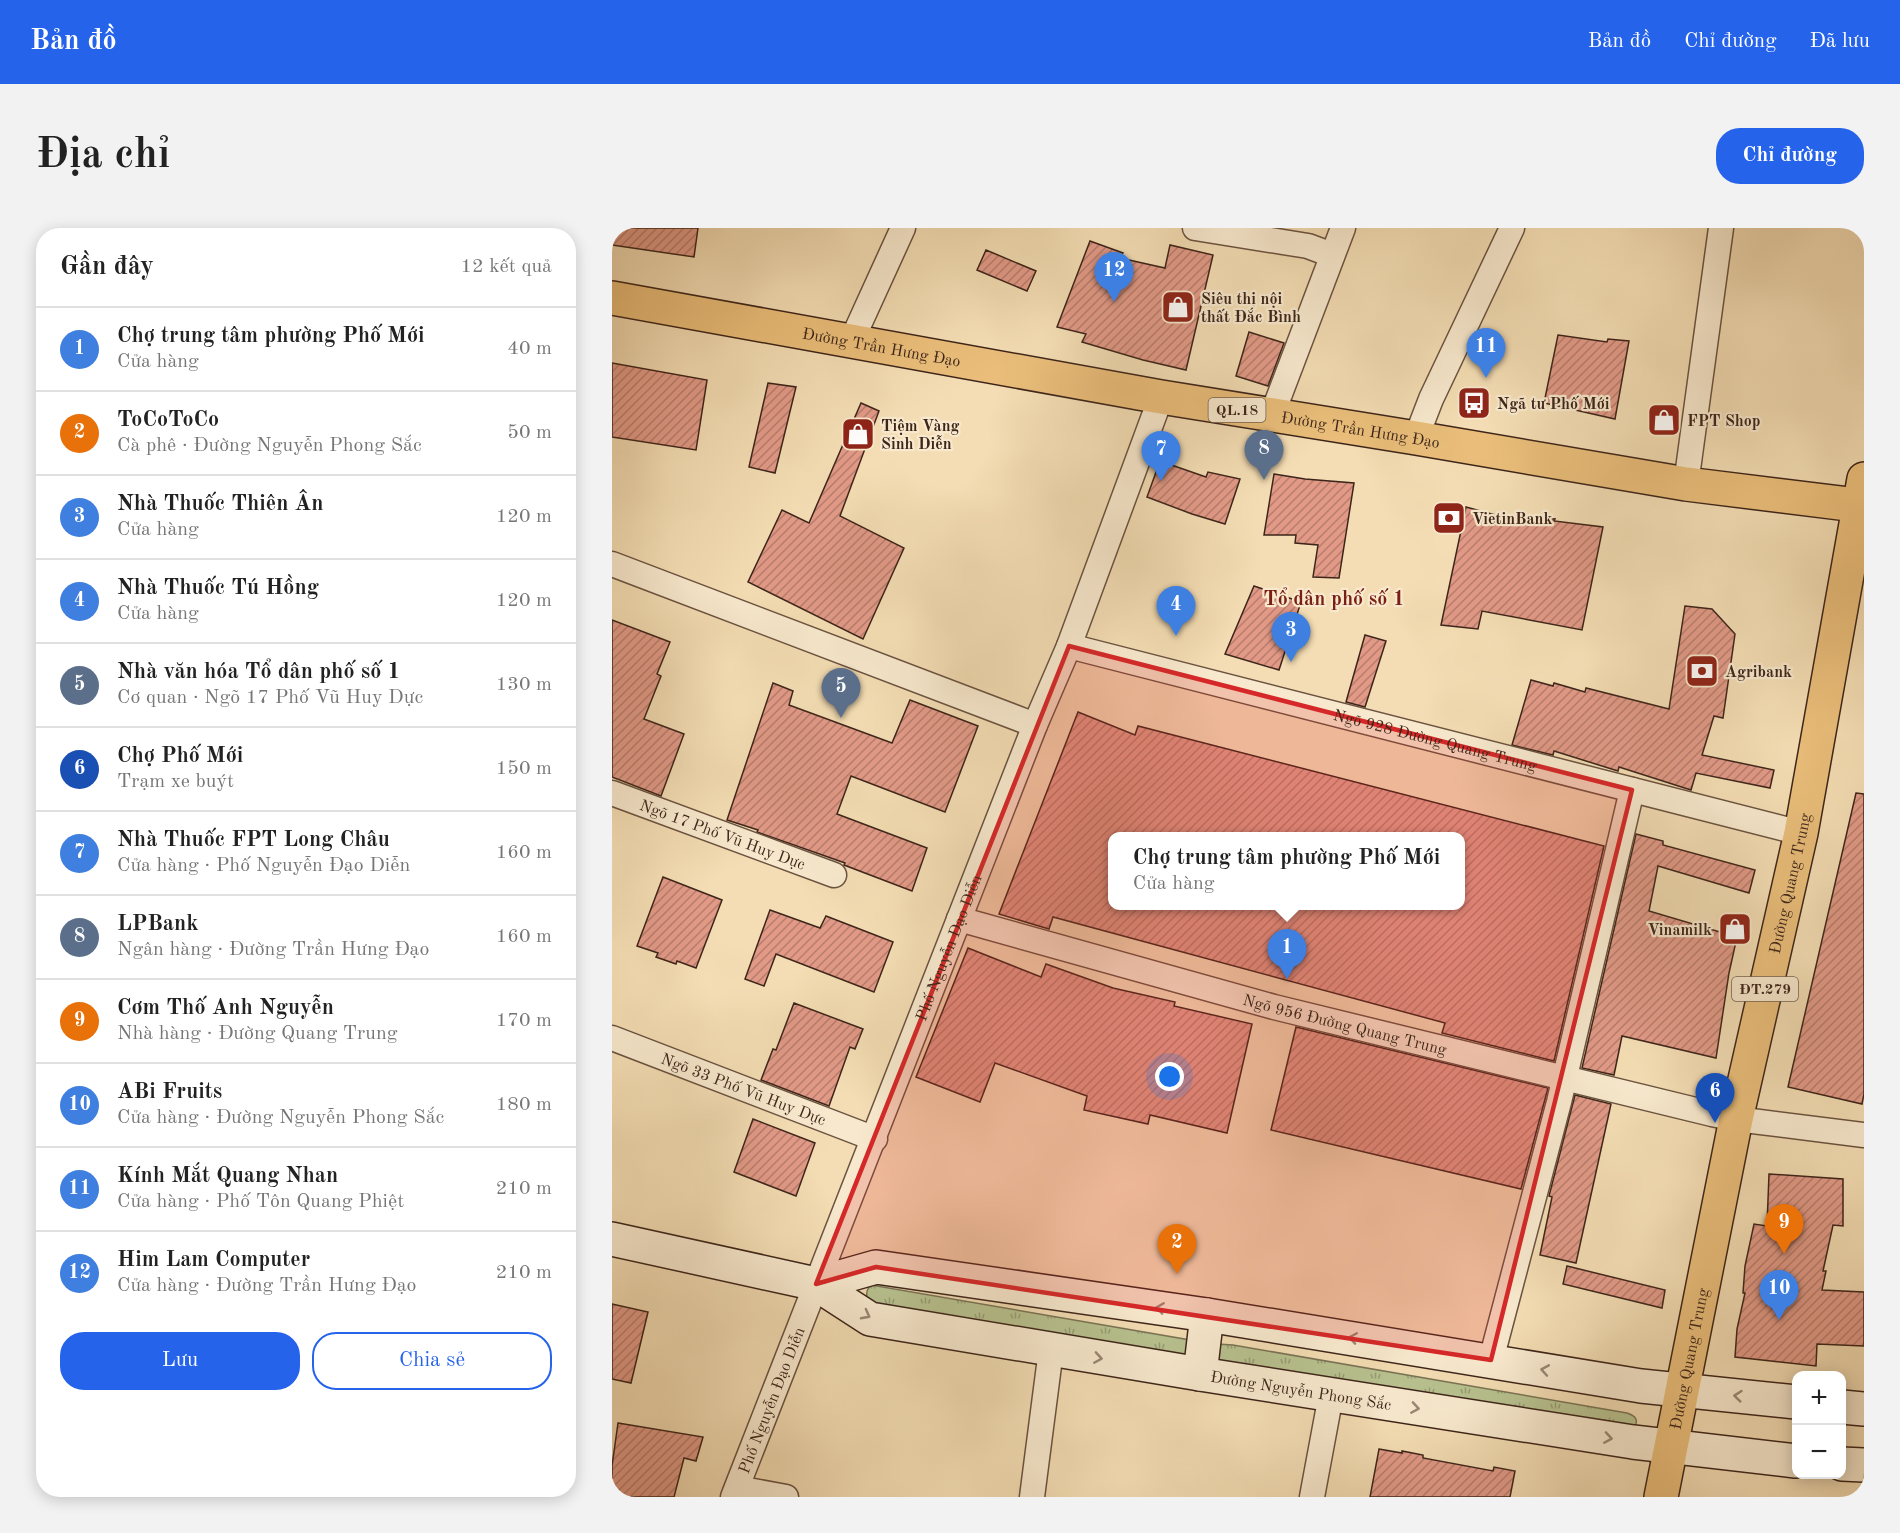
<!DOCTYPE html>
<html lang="vi">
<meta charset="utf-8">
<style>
body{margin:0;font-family:"Old Standard TT",serif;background:#f2f2f2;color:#222}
.controls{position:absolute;right:18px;bottom:18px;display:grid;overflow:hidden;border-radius:12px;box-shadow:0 3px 15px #0003}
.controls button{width:54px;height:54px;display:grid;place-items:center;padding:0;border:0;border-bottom:2px solid #e0e0e0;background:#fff;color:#222;font:30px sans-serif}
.you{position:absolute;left:558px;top:849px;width:21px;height:21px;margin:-15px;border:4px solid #fff;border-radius:50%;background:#1a73e8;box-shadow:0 0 0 9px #1a73e833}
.badge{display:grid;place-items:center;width:39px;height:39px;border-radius:50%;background:#2563eb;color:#fff;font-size:20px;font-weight:700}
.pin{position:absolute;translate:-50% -50px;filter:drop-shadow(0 2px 3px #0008)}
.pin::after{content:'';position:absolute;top:32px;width:21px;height:18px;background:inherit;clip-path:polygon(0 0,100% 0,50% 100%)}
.popup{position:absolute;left:496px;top:604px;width:357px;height:78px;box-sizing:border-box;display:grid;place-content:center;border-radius:12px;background:#fff;filter:drop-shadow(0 2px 4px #0005);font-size:20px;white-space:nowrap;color:#767676}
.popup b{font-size:22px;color:#222}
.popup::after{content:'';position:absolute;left:50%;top:100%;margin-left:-12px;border:12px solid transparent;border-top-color:#fff}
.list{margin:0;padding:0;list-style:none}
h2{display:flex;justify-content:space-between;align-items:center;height:78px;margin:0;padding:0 24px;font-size:26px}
h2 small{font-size:20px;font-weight:400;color:#767676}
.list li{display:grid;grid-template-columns:39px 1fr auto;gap:18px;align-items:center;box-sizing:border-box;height:84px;padding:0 24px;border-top:2px solid #e0e0e0}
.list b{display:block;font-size:22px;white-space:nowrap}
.list p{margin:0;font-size:20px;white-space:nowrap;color:#767676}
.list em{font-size:20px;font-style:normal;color:#767676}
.actions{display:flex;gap:12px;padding:18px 24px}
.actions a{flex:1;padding:14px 0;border:2px solid #2563eb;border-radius:24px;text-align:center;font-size:21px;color:#2563eb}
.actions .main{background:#2563eb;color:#fff}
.map{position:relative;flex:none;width:1252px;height:1269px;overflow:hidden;border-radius:24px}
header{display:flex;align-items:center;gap:36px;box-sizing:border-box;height:84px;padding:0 30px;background:#2563eb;color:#fff}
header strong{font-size:28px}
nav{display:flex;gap:33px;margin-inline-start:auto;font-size:21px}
.intro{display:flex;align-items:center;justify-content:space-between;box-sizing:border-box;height:144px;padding:0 36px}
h1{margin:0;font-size:42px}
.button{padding:15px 27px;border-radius:24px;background:#2563eb;color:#fff;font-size:21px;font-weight:700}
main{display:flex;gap:36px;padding:0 36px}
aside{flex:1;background:#fff;border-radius:24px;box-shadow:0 3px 15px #0003}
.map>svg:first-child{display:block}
</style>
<header>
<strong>Bản đồ</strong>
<nav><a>Bản đồ</a><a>Chỉ đường</a><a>Đã lưu</a></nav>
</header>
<div class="intro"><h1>Địa chỉ</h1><a class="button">Chỉ đường</a></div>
<main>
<aside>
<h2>Gần đây<small>12 kết quả</small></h2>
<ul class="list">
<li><span class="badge" style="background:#3f7fe0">1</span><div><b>Chợ trung tâm phường Phố Mới</b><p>Cửa hàng</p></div><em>40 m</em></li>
<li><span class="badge" style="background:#e8710a">2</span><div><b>ToCoToCo</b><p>Cà phê · Đường Nguyễn Phong Sắc</p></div><em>50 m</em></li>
<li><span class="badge" style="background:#3f7fe0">3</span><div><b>Nhà Thuốc Thiên Ân</b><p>Cửa hàng</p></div><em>120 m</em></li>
<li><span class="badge" style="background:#3f7fe0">4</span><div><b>Nhà Thuốc Tú Hồng</b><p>Cửa hàng</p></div><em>120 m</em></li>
<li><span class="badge" style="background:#5c6f8a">5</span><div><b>Nhà văn hóa Tổ dân phố số 1</b><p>Cơ quan · Ngõ 17 Phố Vũ Huy Dực</p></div><em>130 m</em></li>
<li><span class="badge" style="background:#1a4fb4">6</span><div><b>Chợ Phố Mới</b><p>Trạm xe buýt</p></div><em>150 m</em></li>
<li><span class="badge" style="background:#3f7fe0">7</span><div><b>Nhà Thuốc FPT Long Châu</b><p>Cửa hàng · Phố Nguyễn Đạo Diễn</p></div><em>160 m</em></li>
<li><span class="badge" style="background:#5c6f8a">8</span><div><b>LPBank</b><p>Ngân hàng · Đường Trần Hưng Đạo</p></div><em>160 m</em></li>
<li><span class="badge" style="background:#e8710a">9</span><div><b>Cơm Thố Anh Nguyễn</b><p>Nhà hàng · Đường Quang Trung</p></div><em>170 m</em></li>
<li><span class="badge" style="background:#3f7fe0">10</span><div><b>ABi Fruits</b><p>Cửa hàng · Đường Nguyễn Phong Sắc</p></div><em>180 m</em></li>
<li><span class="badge" style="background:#3f7fe0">11</span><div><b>Kính Mắt Quang Nhan</b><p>Cửa hàng · Phố Tôn Quang Phiệt</p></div><em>210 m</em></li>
<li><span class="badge" style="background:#3f7fe0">12</span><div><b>Him Lam Computer</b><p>Cửa hàng · Đường Trần Hưng Đạo</p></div><em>210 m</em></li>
</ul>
<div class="actions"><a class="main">Lưu</a><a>Chia sẻ</a></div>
</aside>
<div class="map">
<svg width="1252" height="1269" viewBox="0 0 1252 1269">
<defs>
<pattern id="grass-tufts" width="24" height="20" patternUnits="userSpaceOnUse" patternTransform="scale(1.5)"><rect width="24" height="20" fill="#b8c290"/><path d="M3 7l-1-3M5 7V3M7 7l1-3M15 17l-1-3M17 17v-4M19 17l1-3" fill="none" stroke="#979d75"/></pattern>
<pattern id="building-hatch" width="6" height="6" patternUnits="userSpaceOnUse" patternTransform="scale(1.5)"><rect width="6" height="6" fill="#e29a87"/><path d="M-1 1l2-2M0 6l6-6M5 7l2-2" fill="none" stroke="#b87d6e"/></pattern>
</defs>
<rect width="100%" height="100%" fill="#f4ddb4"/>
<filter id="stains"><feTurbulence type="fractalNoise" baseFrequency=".00333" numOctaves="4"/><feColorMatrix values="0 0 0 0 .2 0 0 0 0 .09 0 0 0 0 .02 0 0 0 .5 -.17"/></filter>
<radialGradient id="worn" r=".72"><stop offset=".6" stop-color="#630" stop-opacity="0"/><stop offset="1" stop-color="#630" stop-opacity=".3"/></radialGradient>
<g fill="url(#grass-tufts)" stroke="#7a7455" stroke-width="1.5">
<path d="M259,1057L578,1112L581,1128L258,1077C255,1069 252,1064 259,1057Z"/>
<path d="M605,1116L621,1117L1015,1185C1024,1188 1027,1192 1022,1201L600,1133Z"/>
</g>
<g fill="url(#building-hatch)" stroke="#3d251a" stroke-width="1.5" fill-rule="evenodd">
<path d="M0,0H86L82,29L0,17Z"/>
<path d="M478,13L511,25L508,30L553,40L558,17L601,27L574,142L531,132L470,114L474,106L445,99Z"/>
<path d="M374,22L424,43L415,63L365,42Z"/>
<path d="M637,104L672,115L656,158L624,148Z"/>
<path d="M946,107L995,114L996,111L1017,113L1003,191L932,175Z"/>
<path d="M0,135L95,152L84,222L0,209Z"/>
<path d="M156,155L184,159L163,245L137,239Z"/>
<path d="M249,175L267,183L228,288L292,320L251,411L136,354L170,282L197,295Z"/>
<path d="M548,233L594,249L596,244L628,251L613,296L580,286L535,269Z"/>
<path d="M662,246L693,251L742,255L727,350L701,349L706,317L683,315L684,307H652Z"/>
<path d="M854,279L887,288L921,293L922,289L943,291L942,293L991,299L970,402L870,383L866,401L829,397Z"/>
<path d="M642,358L689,374L667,442L613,426Z"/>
<path d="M1073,378L1100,381L1123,406L1111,490L1102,488L1090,527L1162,542L1158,560L1084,545L1079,562L1007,539L1006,543L942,523L941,527L900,517L919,452L941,458L942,455L973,464L974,460L1057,481Z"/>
<path d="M0,392L58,414L45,446L49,448L32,491L72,506L49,568L0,549Z"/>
<path d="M753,407L774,413L753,479L734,474Z"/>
<path d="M161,455L181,463L177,477L280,515L298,472L366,498L333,584L239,548L225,586L315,620L300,663L232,637L233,635L145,604L146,602L115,592Z"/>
<path d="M466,484L523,507L526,498L992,618L942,833L830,805L833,795L441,689L437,701L387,686ZM501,609H849V678H501Z"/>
<path d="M1244,565L1252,566V866L1250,876L1176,859Z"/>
<path d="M1024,606L1051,613V617L1143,642L1137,665L1046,638L1037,683L1125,709L1117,745L1104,830L1010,808L1002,847L970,840Z"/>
<path d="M51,649L110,672L84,740L65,733L64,736L44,729L46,725L25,718Z"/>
<path d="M158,682L208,700L214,688L281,714L262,764L164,726L152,758L133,751Z"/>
<path d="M356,720L429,749L434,736L501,760L563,774L562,778L640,796L615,905L538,887L536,896L472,882L475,868L383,835L368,874L304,849Z"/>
<path d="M182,775L251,801L243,821L238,819L217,878L149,852L161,821L164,822Z"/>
<path d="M684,799L936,860L909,961L659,902Z"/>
<path d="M963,867L999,876L964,1035L928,1027L940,969L937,968Z"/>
<path d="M141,891L203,915L184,968L122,944Z"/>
<path d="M1157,946L1231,951V998L1221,997L1211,1043H1214L1210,1062L1252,1064V1118L1205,1116L1204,1138L1123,1129L1125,1101L1133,1065H1131L1133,1038L1142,996L1155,998Z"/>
<path d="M955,1038L1053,1062L1050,1080L951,1056Z"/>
<path d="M0,1076L36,1084L19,1155L0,1151Z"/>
<path d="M6,1195L91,1209L84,1233L72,1230L62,1269H0V1238Z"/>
<path d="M767,1221L790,1225V1223L811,1227V1230L881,1243L882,1239L903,1243L898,1269H758Z"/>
</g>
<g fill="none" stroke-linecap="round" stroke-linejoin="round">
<g stroke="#6b5340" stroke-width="27">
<g id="minor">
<path d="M583,0L696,18L720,27"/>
<path d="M240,112L291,0"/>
<path d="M660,187L731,0"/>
<path d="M804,210L819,171L900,0"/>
<path d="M1074,256L1109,0"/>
<path d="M0,336L423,497"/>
<path id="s1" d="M457,418L1189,605"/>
<path id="s2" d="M0,565L222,647"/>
<path id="s3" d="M347,691L662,779L1100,886L1124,891L1252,907"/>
<path id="s4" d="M0,810L263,911"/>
<path d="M879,1132L947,874L1020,562"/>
<path d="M125,1260L174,1269"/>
<path id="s5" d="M121,1269L423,497L457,418L549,169"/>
<path d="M420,1269L439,1122"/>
<path d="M700,1269L719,1167"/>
</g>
</g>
<g stroke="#3d251a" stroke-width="36">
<g id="secondary">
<path id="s6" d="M0,1011L204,1056L258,1091L588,1146L1021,1214L1184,1233"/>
<path d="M204,1056L264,1039L595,1087L1029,1158L1184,1174"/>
<path d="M588,1146L595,1087"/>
<path d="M1230,1179L1252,1181"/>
<path d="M1230,1236L1252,1237"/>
</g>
</g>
<g stroke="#3d251a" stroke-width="36">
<g id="primary">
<path id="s7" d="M1049,1269L1124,891L1189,605L1252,251"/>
</g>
</g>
<g stroke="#3d251a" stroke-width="36">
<g id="trunk">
<path id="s8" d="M0,70L549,169L804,210L1074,256L1252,278"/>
</g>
</g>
<use href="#minor" stroke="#f8e9ce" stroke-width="24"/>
<use href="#secondary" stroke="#f8e9ce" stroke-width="33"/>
<use href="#primary" stroke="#eabe7a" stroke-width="33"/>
<use href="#trunk" stroke="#eabe7a" stroke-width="33"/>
</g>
<defs><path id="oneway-chevron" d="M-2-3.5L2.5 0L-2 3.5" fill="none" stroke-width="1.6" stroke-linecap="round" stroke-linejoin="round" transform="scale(1.5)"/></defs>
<g stroke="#9a8774">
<use href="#oneway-chevron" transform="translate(548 1080) rotate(-172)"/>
<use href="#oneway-chevron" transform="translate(254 1087) rotate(28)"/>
<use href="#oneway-chevron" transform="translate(741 1110) rotate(-171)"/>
<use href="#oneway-chevron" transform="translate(486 1130) rotate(9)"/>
<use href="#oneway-chevron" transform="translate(933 1142) rotate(-170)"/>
<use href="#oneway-chevron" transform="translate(1126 1168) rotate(-174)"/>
<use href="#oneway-chevron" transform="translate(803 1180) rotate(9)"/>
<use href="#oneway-chevron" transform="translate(996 1210) rotate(9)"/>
</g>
<path fill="#d62828" fill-opacity="0.2" stroke="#d62828" stroke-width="4.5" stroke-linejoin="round" d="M457,418L1020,562L879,1132L264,1039L204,1056Z"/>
<defs>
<g id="shop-square" transform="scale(1.725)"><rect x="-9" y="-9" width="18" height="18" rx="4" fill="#8f2418" stroke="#f8e9ce"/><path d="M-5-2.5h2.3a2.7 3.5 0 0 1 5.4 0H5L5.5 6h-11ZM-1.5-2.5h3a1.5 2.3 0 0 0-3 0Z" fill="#fff"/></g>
<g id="bus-square" transform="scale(1.725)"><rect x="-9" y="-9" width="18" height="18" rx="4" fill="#8f2418" stroke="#f8e9ce"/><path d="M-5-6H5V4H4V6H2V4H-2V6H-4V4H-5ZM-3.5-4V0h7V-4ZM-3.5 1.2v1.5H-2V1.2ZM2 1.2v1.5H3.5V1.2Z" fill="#fff"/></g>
<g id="bank-square" transform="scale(1.725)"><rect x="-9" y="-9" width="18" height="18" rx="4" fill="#8f2418" stroke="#f8e9ce"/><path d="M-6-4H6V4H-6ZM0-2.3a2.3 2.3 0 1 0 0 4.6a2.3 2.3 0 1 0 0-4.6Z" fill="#fff"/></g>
</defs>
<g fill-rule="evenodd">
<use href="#shop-square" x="566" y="79"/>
<use href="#bus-square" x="862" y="175"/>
<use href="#shop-square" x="1052" y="192"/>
<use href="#shop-square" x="246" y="206"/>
<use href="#bank-square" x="837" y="290"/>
<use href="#bank-square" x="1090" y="443"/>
<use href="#shop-square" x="1123" y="701"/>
</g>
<g text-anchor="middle" stroke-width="4.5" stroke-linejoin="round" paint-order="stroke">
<g fill="#f8e9ce" stroke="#756050" stroke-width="1.5">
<rect x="596.5" y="170" width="57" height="24" rx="4.5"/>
<rect x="1120" y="749" width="66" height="24" rx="4.5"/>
</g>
<g font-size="15" font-weight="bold" fill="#3d251a">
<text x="625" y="187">QL.18</text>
<text x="1153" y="766">ĐT.279</text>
</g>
<g font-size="16" font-weight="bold" fill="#3d251a" stroke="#f8e9ce" text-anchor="start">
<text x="589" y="76">Siêu thị nội<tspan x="589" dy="18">thất Đắc Bình</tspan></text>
<text x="885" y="181">Ngã tư Phố Mới</text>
<text x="1075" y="198">FPT Shop</text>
<text x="269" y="203">Tiệm Vàng<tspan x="269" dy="18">Sinh Diễn</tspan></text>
<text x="860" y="296">VietinBank</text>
<text x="1113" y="449">Agribank</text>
<text x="1100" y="707" text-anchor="end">Vinamilk</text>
</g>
<g font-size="16" fill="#3d251a" stroke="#f8e9ce">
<text dy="6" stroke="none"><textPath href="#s8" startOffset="274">Đường Trần Hưng Đạo</textPath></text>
<text dy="6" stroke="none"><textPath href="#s8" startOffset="760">Đường Trần Hưng Đạo</textPath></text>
<text dy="6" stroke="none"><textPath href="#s1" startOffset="378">Ngõ 928 Đường Quang Trung</textPath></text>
<text dy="6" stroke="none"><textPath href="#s2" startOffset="118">Ngõ 17 Phố Vũ Huy Dực</textPath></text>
<text dy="6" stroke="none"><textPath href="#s7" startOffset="627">Đường Quang Trung</textPath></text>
<text dy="6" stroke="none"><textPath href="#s5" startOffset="590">Phố Nguyễn Đạo Diễn</textPath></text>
<text dy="6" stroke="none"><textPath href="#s3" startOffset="400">Ngõ 956 Đường Quang Trung</textPath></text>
<text dy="6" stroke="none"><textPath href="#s4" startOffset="141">Ngõ 33 Phố Vũ Huy Dực</textPath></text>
<text dy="6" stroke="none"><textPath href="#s7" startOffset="141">Đường Quang Trung</textPath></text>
<text dy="6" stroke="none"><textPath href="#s6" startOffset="710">Đường Nguyễn Phong Sắc</textPath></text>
<text dy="6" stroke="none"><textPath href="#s5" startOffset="104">Phố Nguyễn Đạo Diễn</textPath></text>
</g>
<g font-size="20" font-weight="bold" fill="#7a1f14" stroke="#f8e9ce">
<text x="722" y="377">Tổ dân phố số 1</text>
</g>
</g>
<rect width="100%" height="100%" filter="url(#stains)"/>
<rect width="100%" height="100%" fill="url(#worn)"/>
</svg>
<div class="controls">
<button>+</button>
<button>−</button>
</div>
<div class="you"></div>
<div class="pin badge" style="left:675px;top:751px;background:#3f7fe0">1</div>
<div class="popup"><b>Chợ trung tâm phường Phố Mới</b>Cửa hàng</div>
<div class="pin badge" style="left:565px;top:1046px;background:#e8710a">2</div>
<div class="pin badge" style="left:679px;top:434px;background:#3f7fe0">3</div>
<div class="pin badge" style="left:564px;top:408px;background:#3f7fe0">4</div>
<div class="pin badge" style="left:229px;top:490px;background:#5c6f8a">5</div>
<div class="pin badge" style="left:1103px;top:895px;background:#1a4fb4">6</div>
<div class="pin badge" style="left:549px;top:253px;background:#3f7fe0">7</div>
<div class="pin badge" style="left:652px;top:252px;background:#5c6f8a">8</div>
<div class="pin badge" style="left:1172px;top:1026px;background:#e8710a">9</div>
<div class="pin badge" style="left:1167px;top:1092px;background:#3f7fe0">10</div>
<div class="pin badge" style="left:874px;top:150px;background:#3f7fe0">11</div>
<div class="pin badge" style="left:502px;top:74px;background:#3f7fe0">12</div>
</div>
</main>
